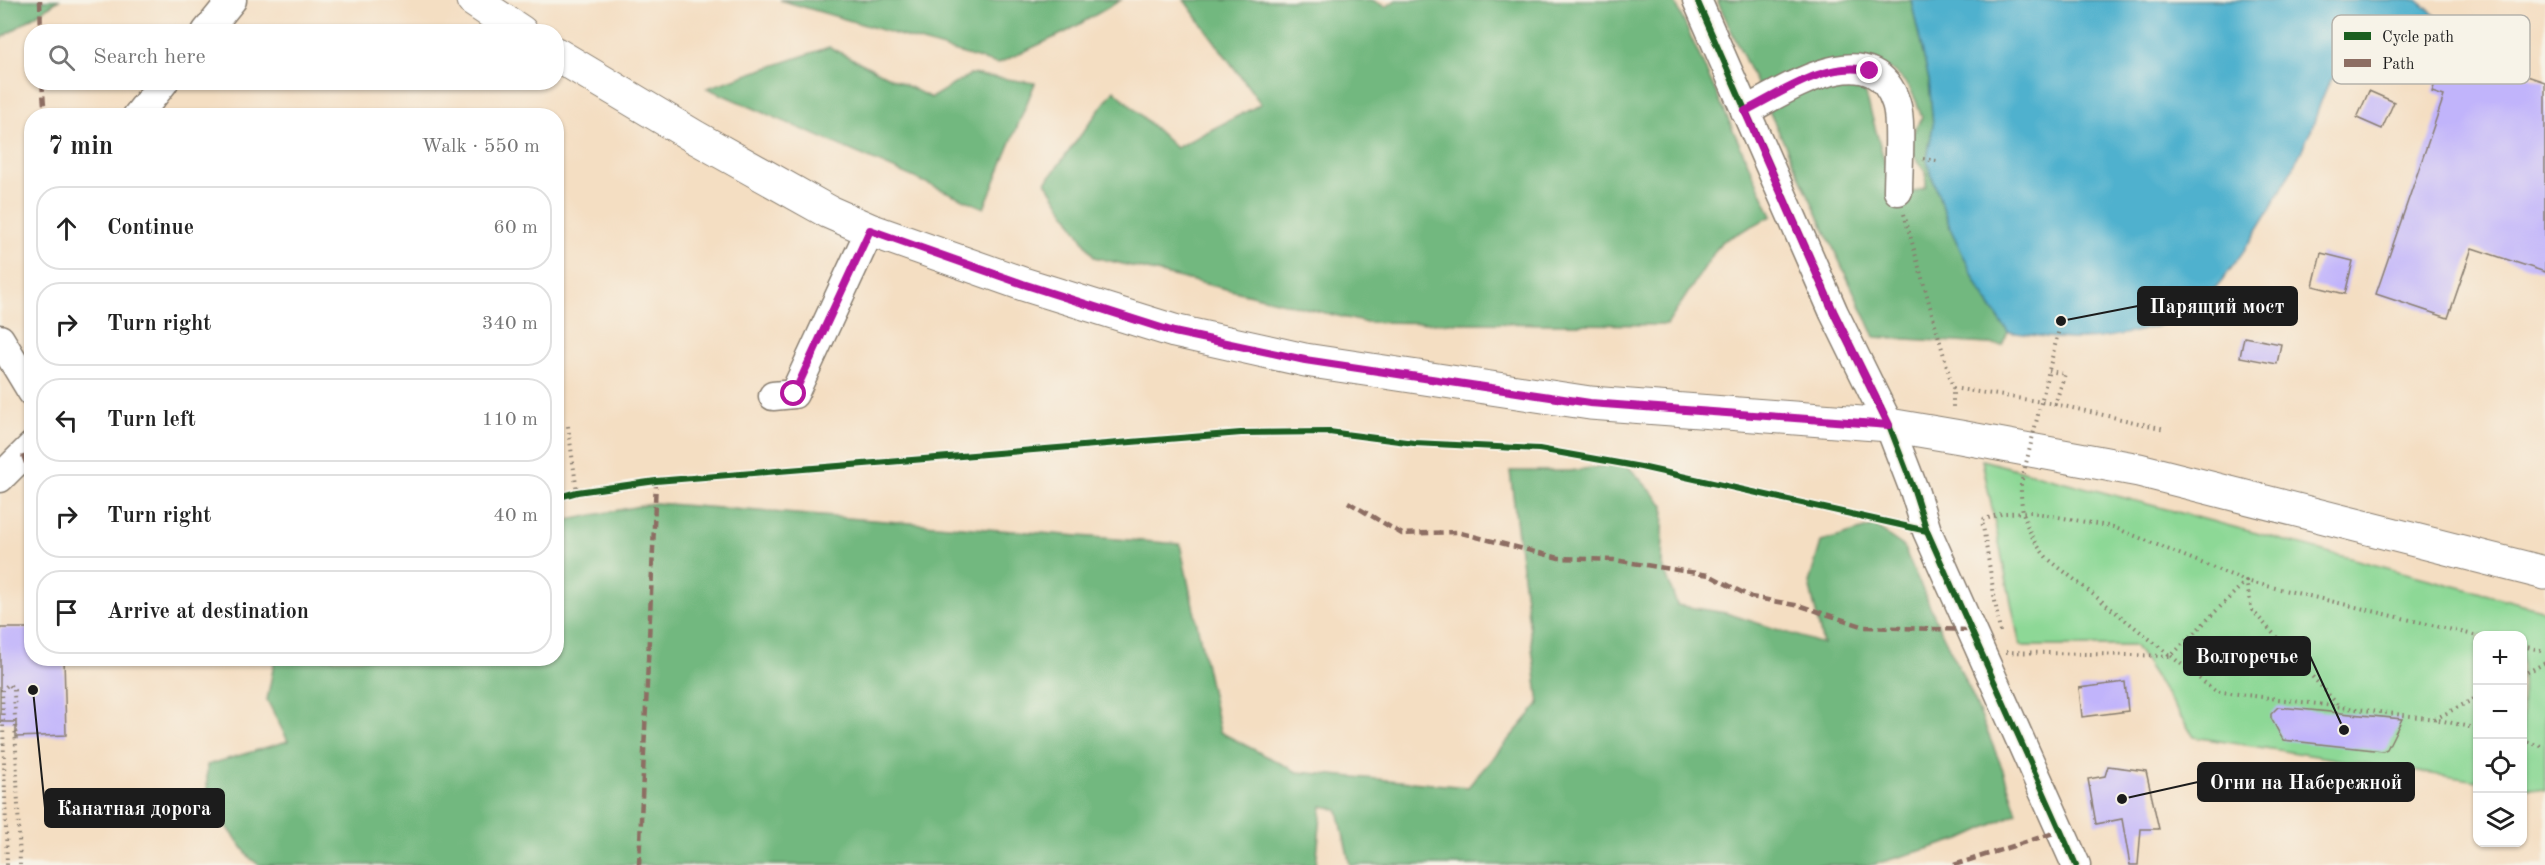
<!DOCTYPE html>
<meta charset="utf-8">
<style>
body{margin:0;font-family:"Old Standard TT",serif;background:#f2f2f2;color:#222}
.controls{position:absolute;right:18px;bottom:18px;display:grid;overflow:hidden;border-radius:12px;box-shadow:0 2px 4px #0004}
.controls button{width:54px;height:54px;display:grid;place-items:center;padding:0;border:0;border-bottom:2px solid #e0e0e0;background:#fff;color:#222;font:30px sans-serif}
.stop{position:absolute;width:18px;height:18px;margin:-14px;border:4px solid #b5179e;border-radius:50%;background:#fff}
.stop.end{background:#b5179e;border-color:#fff;box-shadow:0 2px 6px #0008}
.list{margin:0;padding:0;list-style:none}
h2{display:flex;justify-content:space-between;align-items:center;height:78px;margin:0;padding:0 24px;font-size:26px}
h2 small{font-size:20px;font-weight:400;color:#767676}
.list li{display:grid;grid-template-columns:39px 1fr auto;gap:18px;align-items:center;box-sizing:border-box;height:84px;margin:0 12px 12px;padding:0 12px;border:2px solid #e0e0e0;border-radius:24px}
.list b{display:block;font-size:22px;white-space:nowrap}
.list em{font-size:20px;font-style:normal;color:#767676}
.icon{flex:none;width:33px;height:33px;fill:none;stroke:currentColor;stroke-width:2;stroke-linecap:round;stroke-linejoin:round}
.map{position:relative;flex:none;width:2545px;height:865px;overflow:hidden}
.search{position:absolute;background:#fff;box-shadow:0 2px 4px #0004;left:24px;top:24px;width:540px;height:66px;display:flex;align-items:center;gap:15px;box-sizing:border-box;padding:0 21px;border-radius:24px;color:#767676;font-size:22px}
.panel{position:absolute;background:#fff;box-shadow:0 2px 4px #0004;left:24px;top:108px;width:540px;height:558px;border-radius:24px}
.map>svg:first-child{display:block}
</style>
<div class="map">
<svg width="2545" height="865" viewBox="0 0 2545 865">
<rect width="100%" height="100%" fill="#f7f3e8"/>
<filter id="ink" filterUnits="userSpaceOnUse"><feTurbulence type="fractalNoise" baseFrequency=".0167" numOctaves="2"/><feDisplacementMap in="SourceGraphic" scale="12" xChannelSelector="R" yChannelSelector="G"/><feConvolveMatrix kernelMatrix="1 2 1 2 8 2 1 2 1" color-interpolation-filters="sRGB"/></filter>
<filter id="wash" filterUnits="userSpaceOnUse"><feTurbulence type="fractalNoise" baseFrequency=".008" numOctaves="4" result="noise"/><feDisplacementMap in="SourceGraphic" scale="24" xChannelSelector="R" yChannelSelector="G"/><feGaussianBlur stdDeviation="1.35" result="paint"/><feColorMatrix in="noise" values="0 0 0 0 0 0 0 0 0 0 0 0 0 0 0 0 0 1.4 0 .05"/><feComposite in="paint" operator="in"/></filter>
<g filter="url(#wash)">
<rect width="100%" height="100%" fill="#f4dec2"/>
<path fill="#8dd896" stroke="#547a59" stroke-width="1.5" d="M1982,460L2545,610V790L2523,787L2522,636H2478L2477,781L2194,737L2135,646H2020Z"/>
<g fill="#72b87f" stroke="#476a4e" stroke-width="1.5" fill-rule="evenodd">
<path d="M0,0H59L0,39Z"/>
<path d="M780,0H1121L1066,32L997,64Z"/>
<path d="M1184,0H1372L1386,7L1396,0H1674L1772,216L1721,242L1667,325L1363,322L1094,257L1046,182L1114,90L1176,148L1261,104Z"/>
<path d="M1717,0H1911L1929,80L1933,125L1927,159L1930,171L1951,230L1981,292L2008,332L2002,345L1875,337ZM1889,68C1908,81 1915,95 1922,117L1912,135L1913,154L1926,172V187L1895,199L1864,88Z"/>
<path d="M829,47L931,98L971,74L1035,83L984,208L707,88Z"/>
<path d="M1625,463L1664,505L1662,563L1677,605L1726,613L1823,644L1809,583L1821,542L1874,526L1903,546L1942,633L1971,692L2003,770L2017,813L1961,839L1872,865H1350L1338,810L1322,806L1316,865H259L250,858L207,799V765L288,741L267,700L275,659L556,658L557,522L655,503L1180,544L1220,732L1297,772L1468,787L1539,704L1510,471H1570Z"/>
</g>
<path fill="#4fb1ce" stroke="#366675" stroke-width="1.5" d="M1911,0H2417L2454,31L2442,64C2421,64 2363,59 2346,67C2325,76 2319,111 2311,130C2290,178 2226,297 2179,318C2155,329 2108,339 2081,339C2058,340 2032,335 2008,332L1981,292L1951,230L1930,171L1927,160L1933,125L1929,80Z"/>
<g id="blocks">
<g fill="#c1b4fb">
<path d="M2447,49L2545,82V272L2472,248L2448,318L2376,294L2444,96L2432,92Z"/>
<path d="M2369,91L2394,102L2382,129L2357,118Z"/>
<path d="M2321,253L2353,261L2345,294L2313,286Z"/>
<path d="M2244,337L2281,344L2277,364L2240,357Z"/>
<path d="M0,628H32V658H64L66,735L16,737V722H0Z"/>
<path d="M2125,682L2128,711L2082,717L2079,688Z"/>
<path d="M2278,707L2402,719L2387,749L2383,751L2283,740L2271,718V714Z"/>
<path d="M2108,766L2146,771L2159,829H2141L2138,865H2130L2122,819L2096,824L2088,779L2105,776Z"/>
</g>
</g>
</g>
<g filter="url(#ink)">
<use href="#blocks" fill-opacity="0" stroke="#887d6f" stroke-width="1.5"/>
<g fill="none" stroke-linecap="round" stroke-linejoin="round">
<g stroke="#887d6f" stroke-width="31">
<g id="minor">
<path d="M1697,0L1834,313L1889,425L1914,490L1927,531L2076,865"/>
<path d="M206,32L232,0"/>
<path d="M1745,111C1786,90 1873,31 1896,103C1902,120 1898,170 1898,191"/>
<path d="M137,116L164,82"/>
<path d="M0,339L32,392"/>
<path d="M773,396L794,394L870,230"/>
<path d="M0,478L32,446"/>
</g>
</g>
<g stroke="#887d6f" stroke-width="35">
<g id="major">
<path d="M473,0L521,32"/>
<path d="M556,54L695,137L829,212L870,230L1023,284L1174,331L1305,360L1590,403L1889,425L1960,437L2139,470L2545,573"/>
</g>
</g>
<g stroke="#887d6f" stroke-width="4" stroke-dasharray="1.5 4.5" stroke-linecap="butt">
<path d="M1923,159L1937,161"/>
<path d="M1904,214L1953,388V410"/>
<path d="M1953,388L2055,404L2065,374L2049,371"/>
<path d="M2055,404L2165,429"/>
<path d="M568,426L577,492"/>
<path d="M2000,632L1982,520L2004,513L2031,512L2113,527L2246,581L2252,610L2338,705"/>
<path d="M2522,646L2545,651"/>
<path d="M2006,652L2171,656L2246,581L2478,636"/>
<path d="M2171,656L2215,691L2435,719L2478,729"/>
<path d="M2522,675L2545,663"/>
<path d="M2435,719L2478,697"/>
<path d="M2522,741L2545,747"/>
<path d="M7,865L2,690L9,684L14,690L20,865"/>
</g>
<use href="#minor" stroke="#fff" stroke-width="28"/>
<use href="#major" stroke="#fff" stroke-width="33"/>
<path stroke="#887d6f" stroke-width="4" stroke-dasharray="1.5 4.5" stroke-linecap="butt" d="M2061,321L2021,484C2020,515 2028,535 2047,558L2171,656"/>
<g stroke="#8d6e63" stroke-width="4.5" stroke-dasharray="9 4.5" stroke-linecap="butt">
<path d="M40,0L41,32"/>
<path d="M42,82L45,116"/>
<path d="M23,455L32,479"/>
<path d="M1348,502L1402,534L1457,532L1559,558L1614,560L1709,575L1751,597L1801,606L1865,627L1971,630"/>
<path d="M639,865L656,481"/>
<path d="M1954,865L2060,831"/>
</g>
<g stroke="#f7f3e8" stroke-width="10">
<g id="cycleway">
<path d="M1697,0L1834,313L1889,425L1914,490L1927,531L2076,865"/>
<path d="M556,498L577,492L656,481L1241,433L1329,432L1414,443L1539,449L1641,467L1927,531"/>
</g>
</g>
<use href="#cycleway" stroke="#1b5e20" stroke-width="6"/>
</g>
</g>
<g fill="none" stroke-linecap="round" stroke-linejoin="round" filter="url(#ink)">
<path stroke="#b5179e" stroke-width="8" d="M794,394L870,230L1023,284L1174,332L1305,360L1590,403L1889,425L1834,313L1745,111C1781,93 1829,59 1870,71"/>
</g>
<rect x="2332" y="15" width="198" height="69" rx="9" fill="#f7f3e8" stroke="#b5b2ab" stroke-width="1.5"/>
<rect x="2344" y="32" width="27" height="8" fill="#1b5e20"/>
<rect x="2344" y="59" width="27" height="8" fill="#8d6e63"/>
<g font-size="16" fill="#1c1c1c">
<text x="2382" y="42">Cycle path</text>
<text x="2382" y="69">Path</text>
</g>
<path fill="none" stroke="#1c1c1c" stroke-width="2" d="M2061 321L2138 306M2344 730L2310 656M2122 799L2198 782M33 690L45 808"/>
<g fill="#1c1c1c" stroke="#f7f3e8" stroke-width="2">
<circle cx="2061" cy="321" r="6"/>
<circle cx="2344" cy="730" r="6"/>
<circle cx="2122" cy="799" r="6"/>
<circle cx="33" cy="690" r="6"/>
</g>
<g fill="#1c1c1c" stroke="#1c1c1c" stroke-width="2">
<rect x="2138" y="287" width="159" height="38" rx="6"/>
<rect x="2184" y="637" width="126" height="38" rx="6"/>
<rect x="2198" y="763" width="216" height="38" rx="6"/>
<rect x="45" y="789" width="179" height="38" rx="6"/>
</g>
<g font-size="20" text-anchor="middle" font-weight="bold" fill="#fff">
<text x="2217" y="313">Парящий мост</text>
<text x="2247" y="663">Волгоречье</text>
<text x="2306" y="789">Огни на Набережной</text>
<text x="134" y="815">Канатная дорога</text>
</g>
</svg>
<div class="controls">
<button>+</button>
<button>−</button>
<button><svg class="icon" aria-label="locate" viewBox="0 0 24 24"><circle cx="12" cy="12" r="6"/><path d="M12 2v4M12 18v4M2 12h4M18 12h4"/></svg></button>
<button><svg class="icon" aria-label="layers" viewBox="0 0 24 24"><path d="M12 4l9 5-9 5-9-5zM3 14l9 5 9-5"/></svg></button>
</div>
<div class="stop" style="left:794px;top:394px"></div>
<div class="stop end" style="left:1870px;top:71px"></div>
<div class="search"><svg class="icon" aria-label="search" viewBox="0 0 24 24"><circle cx="10" cy="10" r="6"/><path d="M15 15l6 6"/></svg>Search here</div>
<section class="panel">
<h2>7 min<small>Walk · 550 m</small></h2>
<ul class="list">
<li><svg class="icon" aria-label="ahead" viewBox="0 0 24 24"><path d="M12 20V5M6 11l6-6 6 6"/></svg><div><b>Continue</b></div><em>60 m</em></li>
<li><svg class="icon" aria-label="right" viewBox="0 0 24 24"><path d="M7 20v-9h11M14 6l5 5-5 5"/></svg><div><b>Turn right</b></div><em>340 m</em></li>
<li><svg class="icon" aria-label="left" viewBox="0 0 24 24"><path d="M17 20v-9H6M10 6l-5 5 5 5"/></svg><div><b>Turn left</b></div><em>110 m</em></li>
<li><svg class="icon" aria-label="right" viewBox="0 0 24 24"><path d="M7 20v-9h11M14 6l5 5-5 5"/></svg><div><b>Turn right</b></div><em>40 m</em></li>
<li><svg class="icon" aria-label="arrive" viewBox="0 0 24 24"><path d="M6 21V4h12l-3 4 3 4H6"/></svg><div><b>Arrive at destination</b></div></li>
</ul>
</section>
</div>
